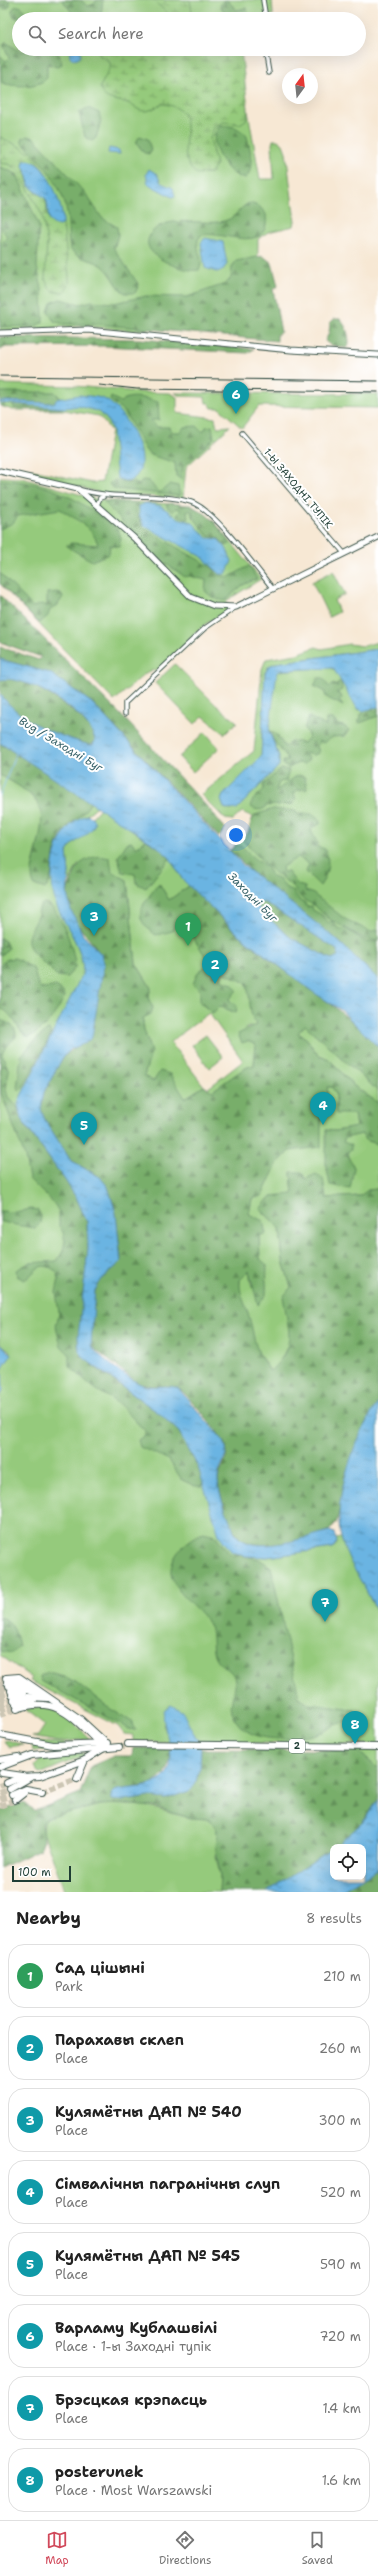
<!DOCTYPE html>
<meta charset="utf-8">
<style>
body{margin:0;font-family:"Shantell Sans",sans-serif;background:#f2f2f2;color:#222}
.controls{position:absolute;right:12px;bottom:12px;display:grid;overflow:hidden;border-radius:8px;box-shadow:0 4px 16px #0002}
.controls button{width:36px;height:36px;display:grid;place-items:center;padding:0;border:0;border-bottom:1px solid #e0e0e0;background:#fff;color:#222;font:20px sans-serif}
.compass{position:absolute;left:282px;top:68px;width:36px;height:36px;border-radius:50%;background:#fff;box-shadow:0 4px 16px #0002;rotate:15deg}
.scale{position:absolute;left:12px;bottom:10px;width:59px;box-sizing:border-box;padding-left:4px;border:2px solid #1f3d34;border-top:0;font-size:11px;line-height:14px;white-space:nowrap;color:#1f3d34;-webkit-text-stroke:3px #fff;paint-order:stroke}
.you{position:absolute;left:236px;top:835px;width:14px;height:14px;margin:-10px;border:3px solid #fff;border-radius:50%;background:#1a73e8;box-shadow:0 0 0 6px #1a73e833}
.badge{display:grid;place-items:center;width:26px;height:26px;border-radius:50%;background:#d1495b;color:#fff;font-size:13px;font-weight:700}
.pin{position:absolute;translate:-50% -33px;filter:drop-shadow(0 1px 2px #0008)}
.pin::after{content:'';position:absolute;top:21px;width:14px;height:12px;background:inherit;clip-path:polygon(0 0,100% 0,50% 100%)}
.list{margin:0;padding:0;list-style:none}
h2{display:flex;justify-content:space-between;align-items:center;height:52px;margin:0;padding:0 16px;font-size:17px}
h2 small{font-size:13px;font-weight:400;color:#767676}
.list li{display:grid;grid-template-columns:26px 1fr auto;gap:12px;align-items:center;box-sizing:border-box;height:64px;margin:0 8px 8px;padding:0 8px;border:1px solid #e0e0e0;border-radius:16px}
.list b{display:block;font-size:15px;white-space:nowrap}
.list p{margin:0;font-size:13px;white-space:nowrap;color:#767676}
.list em{font-size:13px;font-style:normal;color:#767676}
.icon{flex:none;width:22px;height:22px;fill:none;stroke:currentColor;stroke-width:2;stroke-linecap:round;stroke-linejoin:round}
.map{position:relative;flex:none;width:378px;height:1892px;overflow:hidden}
.search{position:absolute;background:#fff;box-shadow:0 4px 16px #0002;left:12px;right:12px;top:12px;height:44px;display:flex;align-items:center;gap:10px;box-sizing:border-box;padding:0 14px;border-radius:22px;color:#767676;font-size:15px}
.sheet{height:628px;background:#fff}
nav{display:flex;justify-content:space-around;align-items:center;box-sizing:border-box;height:56px;border-top:1px solid #e0e0e0;background:#fff;font-size:11px;color:#767676}
nav a{display:grid;justify-items:center;gap:2px}
nav .on{color:#d1495b}
.map>svg:first-child{display:block}
</style>
<div class="map">
<svg width="378" height="1892" viewBox="0 0 378 1892">
<defs>
<pattern id="forest-firs" width="22" height="20" patternUnits="userSpaceOnUse"><rect width="22" height="20" fill="#78ae6b"/><path d="M5 1l3.5 6h-7zM16 11l3.5 6h-7z" fill="#628f59"/></pattern>
<pattern id="wetland-marsh" width="20" height="14" patternUnits="userSpaceOnUse"><rect width="20" height="14" fill="#95ca7b"/><path d="M1 5h8M5 5V1M11 12h8M15 12V8" fill="none" stroke="#79a566"/></pattern>
<pattern id="water-ripples" width="26" height="14" patternUnits="userSpaceOnUse"><rect width="26" height="14" fill="#6ab4e2"/><path d="M2 4q2-2 4 0t4 0M15 11q2-2 4 0t4 0" fill="none" stroke="#5794b8"/></pattern>
</defs>
<rect width="100%" height="100%" fill="#fff"/>
<filter id="ink" filterUnits="userSpaceOnUse"><feTurbulence type="fractalNoise" baseFrequency=".025" numOctaves="2"/><feDisplacementMap in="SourceGraphic" scale="8" xChannelSelector="R" yChannelSelector="G"/><feConvolveMatrix kernelMatrix="1 2 1 2 8 2 1 2 1" color-interpolation-filters="sRGB"/></filter>
<filter id="wash" filterUnits="userSpaceOnUse"><feTurbulence type="fractalNoise" baseFrequency=".012" numOctaves="4" result="noise"/><feDisplacementMap in="SourceGraphic" scale="16" xChannelSelector="R" yChannelSelector="G"/><feGaussianBlur stdDeviation="0.9" result="paint"/><feColorMatrix in="noise" values="0 0 0 0 0 0 0 0 0 0 0 0 0 0 0 0 0 1.4 0 .05"/><feComposite in="paint" operator="in"/></filter>
<g filter="url(#wash)">
<rect width="100%" height="100%" fill="#f7e8d4"/>
<g fill="#95ca7b" stroke="#5a8458">
<path d="M0,0H272L273,15L260,16V19H19V49H237L260,179H274L272,144L273,140H278L283,144L286,152L295,221L294,226L268,232L258,239L257,315L134,331L84,326L0,331Z"/>
<path d="M0,384L75,386L139,392L170,393L177,397V413L215,418L217,427L230,426L186,467L183,498L104,494L20,470L15,466L92,483L102,482L111,431L99,416L64,410H13L0,406Z"/>
<path d="M175,393L378,394V408L259,406L242,428L219,408H212L209,403H206L205,397L181,396Z"/>
<path d="M0,477L22,478L100,500L191,505L213,520L261,579L226,601L230,609L204,625L161,669L147,672L114,701L0,584Z"/>
<path d="M333,571L345,594L334,600L339,612L329,617L312,582Z"/>
<path d="M378,642V649L276,663L269,666L265,673L261,757L222,797L224,808L230,810L237,809L279,766V756L269,731L275,677L278,671L330,667L337,672L359,710L378,707V979L345,946L230,850L248,832L253,817L242,812L233,820L225,819L201,795L254,751L262,669L266,659L297,654L316,647L322,649L349,644L363,646Z"/>
<path d="M175,664L216,705L237,722L225,734L203,716L195,724L155,683Z"/>
<path d="M205,732L219,748L193,772L179,757Z"/>
<path d="M0,775C54,804 45,816 32,869L50,883C52,864 51,841 65,827C74,818 86,813 91,801L98,805C88,816 75,820 65,831C58,838 56,850 55,860C54,875 51,890 57,905C65,927 87,951 82,976L20,1099L59,1171L82,1355L198,1467L238,1554L267,1557L333,1548L337,1544L336,1539L341,1538L378,1615V1745L199,1742L190,1728L163,1724L170,1742L133,1741V1735L124,1734L118,1726L30,1681L32,1678L0,1655V1396C6,1389 0,1380 2,1371C4,1363 10,1360 11,1351L0,1344Z"/>
<path d="M101,807L146,840L136,848L135,874L146,887L170,858L182,879L189,886L169,900L159,883L178,921L183,923L211,963L198,972L200,991L212,1013L220,1006L236,1013L229,1000L232,984L221,980L223,971L246,983C253,1001 247,1008 257,1025L246,1028L248,1041L256,1045L254,1065L245,1068L212,1092L207,1089L243,1061L209,1013L170,1042L204,1086L185,1098L144,1076L151,1053L143,1026V1017L153,1008L148,998L151,988L136,963L127,880L112,872L99,856L78,865L67,885L69,873L67,852C72,841 86,836 94,826L92,817Z"/>
<path d="M305,1025L378,1091V1103L354,1086L329,1059L317,1054L307,1039L298,1033Z"/>
<path d="M206,1035L223,1057L209,1068L192,1045Z"/>
<path d="M327,1087H332L336,1094V1113L354,1114L356,1128L335,1131L326,1130L327,1138L354,1168L343,1142L345,1137L362,1134L365,1140L378,1144V1189L368,1190L360,1196L326,1198L305,1179L291,1172L293,1195L271,1196L260,1209L280,1228L283,1261L291,1287L287,1321L291,1338L280,1362L270,1371L255,1348L248,1313L239,1293L240,1280L249,1271L252,1288L260,1259L259,1235L265,1234L249,1214L252,1199L262,1195L277,1164L289,1151L321,1127V1099Z"/>
<path d="M45,1706L66,1715L90,1739L59,1742L32,1737L38,1736L45,1725L24,1709Z"/>
<path d="M8,1740L23,1745L8,1747L4,1741Z"/>
<path d="M35,1742L97,1745L33,1751L32,1744Z"/>
<path d="M357,1750H378V1769Z"/>
<path d="M84,1753L83,1756L40,1774L38,1773L35,1766L44,1756Z"/>
<path d="M106,1804L145,1806L190,1818L210,1819L217,1830L216,1856L220,1876L219,1892H65L43,1832L44,1821L52,1816Z"/>
</g>
<g fill="url(#forest-firs)" stroke="#4c7650">
<circle cx="5" cy="4" r="5"/>
<path d="M62,0H80L88,6L94,4L97,0H103L101,15L97,19H77Z"/>
<path d="M227,0L237,10L246,8L248,12L245,19H230L220,6L222,2Z"/>
<circle cx="18" cy="12" r="6"/>
<path d="M6,42L20,52L31,49H54L60,56L62,64L57,67L47,64V78C38,88 15,87 2,83L0,55L6,61L9,58L3,45Z"/>
<path d="M88,108L99,113L101,121L96,138L92,141L85,137L79,112Z"/>
<path d="M222,125L235,127L246,134C250,146 255,168 246,178C230,181 200,137 222,125Z"/>
<path d="M27,136L34,138L86,194L102,218L117,227L118,235L114,249L139,285L135,293H125L121,290C115,283 111,273 104,267C93,258 79,261 70,249C67,237 69,225 67,212C61,184 43,162 22,143V139Z"/>
<path d="M140,136L148,139L151,150L149,154L144,153L136,142Z"/>
<path d="M0,167L17,174L39,226L37,267L42,289L43,318V322L36,326L0,327Z"/>
<path d="M249,203L259,206L266,214C271,258 219,228 200,236C192,246 206,260 199,270C186,273 139,256 149,237C162,210 208,228 227,220C236,217 240,207 249,203Z"/>
<path d="M263,256L272,263L278,286L273,289L281,332L277,334V341L96,324H63L54,321L48,312L51,303L60,299L80,304L92,301L114,303L146,296L187,297L225,284L231,278L232,267L236,261Z"/>
<path d="M334,319H340C347,327 349,335 349,345L346,348L330,345L325,341L329,333L330,323Z"/>
<path d="M0,337L141,339L254,349L248,353L103,346L6,347L0,350Z"/>
<path d="M0,392H55L60,397L62,409L14,408L11,400L6,401L4,406H0Z"/>
<path d="M111,397L121,402C129,393 147,399 158,402L159,420H151L157,427H169L172,432H180L184,427L197,426L203,432L206,427L212,426L214,438L183,467L182,480L176,476L175,463C166,459 156,458 149,454C144,451 130,419 124,412C120,407 114,404 110,400Z"/>
<path d="M0,480C51,481 80,500 119,531L121,539L119,547L110,545L109,554L92,561L66,546L71,543L98,545C94,528 74,518 60,509L18,516L13,523L0,529Z"/>
<path d="M115,480L127,483L133,482L139,485L143,480L149,481L159,493L170,484L178,486L180,496L115,489L109,484Z"/>
<path d="M104,502L138,504L136,512L143,528L213,568L218,575L229,577L249,566L257,579L243,585L224,601L212,597L205,591L206,580L189,576L185,577L156,557Z"/>
<path d="M170,503C204,506 212,517 230,544L226,546L218,538L208,536L191,514L193,511H187L188,519L177,515L181,510L176,508L173,512L166,506Z"/>
<path d="M0,573L33,607L42,604L47,606V593L59,592L63,597L57,606L50,610L48,616L39,623L0,584Z"/>
<path d="M0,595L124,718L212,812L225,828L219,837L92,703L50,673L0,659V647L39,660L41,657L0,642Z"/>
<path d="M4,678C11,679 19,679 25,682C41,688 101,724 94,743L89,745C51,732 26,726 0,694V680Z"/>
<path d="M318,678H323L329,687L333,684L338,686L337,683L341,681L342,690L336,693L341,695L342,699L339,700L343,706L326,697L324,691L314,686Z"/>
<path d="M378,708V716L360,723L357,721L361,719L360,715L372,710L375,711Z"/>
<path d="M309,717L326,726V719H333L338,725L344,726L349,730L345,736L333,737L323,743L319,741V744L317,745L319,753L313,755L304,753L309,759L305,764L298,763L289,768L283,765V761H288C284,750 272,744 270,731L277,735L285,747L291,741L304,743L309,737L304,728Z"/>
<path d="M0,743L91,801C84,818 64,823 57,841C52,853 54,882 45,889L34,885C30,875 33,867 35,857C47,808 46,800 0,775Z"/>
<path d="M281,769L289,770L286,781L279,782L276,791L298,775L305,777L307,789L298,790L294,793L296,800L293,804L265,806V808C260,811 254,810 250,806L253,800L264,789L263,785Z"/>
<path d="M273,809L296,811L297,814H312L319,818L320,824L313,827L311,831L318,844L312,845L325,849C331,861 327,876 320,886L306,872L309,864L298,857L282,867L283,872H288L298,885L305,887V891L312,893L345,919L371,932L378,929V941L365,939L329,919L314,905L303,900L290,884L271,870L243,841L249,833L251,820L254,818L255,815Z"/>
<path d="M146,840L158,847L170,858L146,888L136,883L135,874L122,872L118,857L127,843L132,842L136,848Z"/>
<path d="M237,845L243,847L255,859L266,866L272,877L279,879L285,887L294,892L301,902L305,903L307,907L312,906L313,910L322,915L329,923L332,921L339,929L345,928L366,942H377L378,979L335,938L263,883L230,850Z"/>
<path d="M99,856L110,858L112,872L127,880L136,963L151,988L148,998L153,1008L151,1014L143,1018V1026L151,1053L144,1076L153,1082L160,1071L170,1074L185,1098L204,1086L212,1091L245,1068L254,1065L256,1045L248,1041L242,1043L238,1034L256,1025C247,1008 252,1000 246,983L223,972L221,980L232,984L237,990L229,1000L237,1006L236,1013L220,1006L213,1013L200,1003V991L193,984L198,972L210,963L183,923L178,921L173,931L156,935C128,916 144,904 159,883L169,900L189,886C207,902 222,921 240,936C285,974 338,1003 378,1047V1091L305,1025L298,1033L307,1039L317,1054L329,1059L354,1086L378,1103V1144L365,1140L362,1134L345,1138L343,1142L351,1145V1150L347,1152L354,1168L350,1189L330,1185L326,1165V1130L335,1131L356,1127L354,1114H336V1094L332,1087H327L328,1096L321,1099L322,1109L327,1114L321,1118V1147L289,1151L277,1164L262,1196L252,1199L249,1214L263,1221L266,1234L259,1235L260,1259L267,1265L266,1295L258,1305L249,1271L240,1280C239,1293 244,1300 248,1313C256,1339 252,1347 270,1371C298,1346 288,1328 283,1297L291,1287L283,1261L280,1228L260,1209L271,1196L293,1194L291,1172H302L305,1179L316,1174L323,1178L326,1198L360,1196L368,1190L378,1189V1403L366,1422L353,1453L336,1524C323,1542 254,1553 237,1537C229,1529 220,1494 218,1482C218,1471 227,1462 227,1452C226,1437 192,1401 181,1390L139,1384L91,1346C88,1333 92,1290 100,1280C107,1272 117,1269 121,1258L115,1208L108,1187L96,1174L71,1161L45,1120L41,1109L44,1092L63,1057L76,1047L104,967C104,943 53,917 71,881C79,864 79,861 99,856Z"/>
<path d="M260,902L266,903L337,950L338,956L332,959L327,957L291,938L260,911L258,906Z"/>
<path d="M45,903C60,906 76,954 75,968L67,977L57,976C49,966 25,951 28,938C29,931 35,925 37,918C39,912 38,905 45,903Z"/>
<path d="M0,938L5,941L8,948L5,953L0,955Z"/>
<path d="M15,958L33,968L39,987L43,989L56,986L63,992L64,997C59,1011 43,1031 29,1037C18,1035 16,1014 0,1008V965L7,959Z"/>
<path d="M0,1020C9,1023 17,1026 16,1037L6,1046L2,1054L9,1071L6,1090L8,1097L16,1105L24,1124L65,1180L77,1199L87,1222L88,1249L78,1346L93,1366L160,1414L179,1432L198,1467L203,1480L202,1486H195L182,1480L169,1460L140,1447L138,1440L145,1435V1431L119,1404L94,1388L69,1366V1354L61,1346L56,1326L59,1313L56,1292L59,1279L57,1272C38,1257 35,1275 24,1280L17,1276L16,1270L29,1263L57,1261L63,1251L65,1241L63,1232L59,1226V1212L55,1205L29,1179L25,1157L1,1093Z"/>
<path d="M49,1029L51,1034L24,1086L19,1091L17,1088L21,1056L34,1041Z"/>
<path d="M31,1209L38,1210L41,1216L40,1223L36,1228C32,1228 3,1223 0,1221L1,1211L15,1212Z"/>
<path d="M203,1533L216,1536L229,1553L259,1559L271,1567L299,1697L310,1704L355,1710L356,1717C349,1722 340,1723 333,1726C328,1728 325,1732 320,1733C297,1740 253,1745 237,1722C225,1704 236,1696 235,1681C234,1669 222,1668 216,1659C210,1649 214,1637 210,1627C202,1608 173,1594 171,1573C170,1555 188,1539 203,1533Z"/>
<path d="M0,1617C12,1619 17,1635 19,1646L12,1653L0,1651Z"/>
<path d="M48,1672L64,1676L77,1683L109,1708L132,1722L136,1730L129,1729L41,1681L40,1676Z"/>
<path d="M133,1748H171C171,1786 144,1787 114,1791L111,1794V1798L125,1801L149,1797L166,1799L189,1791L199,1774L201,1749L357,1750L378,1769V1800L363,1822L340,1844L267,1892H219L220,1876L216,1849L217,1830L210,1819L190,1818L154,1807L121,1804L100,1805L47,1818L42,1824L44,1840L40,1849L0,1868V1812L24,1802L34,1811L80,1793L91,1766L114,1756H132Z"/>
<path d="M378,1868V1892H340Z"/>
</g>
<g fill="url(#wetland-marsh)" stroke="#5a8458">
<path d="M153,0H190L193,19H174Z"/>
<path d="M99,49H145L157,55L165,49L241,51L248,108L247,119L240,124L223,122L214,127L210,139L216,165L211,173L197,174C168,155 208,109 163,104C157,106 151,111 145,111C138,111 134,106 128,103C116,99 103,102 100,87L111,66L109,61L99,55Z"/>
<path d="M0,137C25,149 35,153 49,179L35,163L24,169L29,186L46,199L47,214L51,222L62,225L63,222L69,277V284L64,292H55L50,289L45,279L47,242L42,215L18,170L9,164L0,163Z"/>
<path d="M0,225L7,237L0,244Z"/>
</g>
<g fill="url(#water-ripples)" stroke="#44788b" fill-rule="evenodd">
<circle cx="75" cy="54" r="5.5"/>
<path d="M109,148L119,150L120,154L108,153Z"/>
<path d="M24,161C45,155 63,206 63,222L60,226C44,225 50,209 46,199L29,186L28,176L23,166Z"/>
<path d="M149,169L157,174L161,183L173,188L175,196L172,197L148,184L146,174Z"/>
<path d="M205,238L223,242L227,264L222,271L216,272L205,268L201,243Z"/>
<path d="M79,395C87,396 99,396 106,400C125,410 161,470 127,482L117,478L112,430L106,418L97,411L78,406L65,408L0,403V401L54,403L57,399Z"/>
<path d="M145,503L161,506L178,518L192,522L207,538L218,539L226,548L232,561L226,574H220L201,556L144,526L139,515V506Z"/>
<path d="M378,649V707L363,711L357,708L333,668L283,670L277,672L269,731L279,756V766L237,809L230,810L224,808L221,800L223,795L261,757L265,673L269,666L276,663Z"/>
<path d="M0,659L50,673L92,703L245,867L335,938L378,979V1047L341,1010L313,992L239,935L182,879L170,858L158,847L0,743V694C26,726 51,732 89,745H93L95,740C91,714 25,673 0,680ZM260,902L266,903L337,950L338,956L332,959L327,957L291,938L260,911L258,906Z"/>
<path d="M86,815L92,817L95,823C90,837 73,839 67,852L69,873L67,894L71,910L83,935L101,954L104,963L92,1037L86,1043L71,1049L63,1057L44,1092L41,1109L45,1120L71,1161L100,1177L108,1187L116,1213L121,1262L102,1279L95,1290L91,1346C98,1356 134,1384 146,1386C157,1388 167,1384 178,1388L223,1440C233,1456 217,1465 218,1481C219,1498 229,1516 234,1532C251,1559 307,1536 330,1531L334,1533L337,1542L333,1548L267,1557L245,1556L231,1551L219,1535L198,1467L179,1432L160,1414L85,1359L79,1351L78,1337L88,1249L87,1222L77,1199L65,1180L21,1119L18,1104L22,1094L82,975C87,951 64,926 56,904C46,875 54,827 86,815Z"/>
<path d="M0,1344L12,1354L2,1369L3,1390L0,1396Z"/>
<path d="M378,1403V1615C368,1590 350,1567 342,1541C330,1504 356,1433 378,1403Z"/>
<path d="M171,1705L183,1712L201,1747L200,1768L195,1784L189,1791L166,1799L149,1797L125,1801L112,1800L111,1794L114,1791C126,1787 140,1789 152,1784C191,1769 156,1726 165,1709Z"/>
<path d="M378,1800L377,1869L340,1892H267L333,1848V1877H363V1847H335L363,1822Z"/>
</g>
<g fill="none" stroke-linecap="round" stroke-linejoin="round">
<path stroke="#6ab4e2" stroke-width="1" d="M0,796L16,752"/>
</g>
</g>
<g filter="url(#ink)">
<g fill="none" stroke-linecap="round" stroke-linejoin="round">
<g stroke="#ccc6b4" stroke-width="6" stroke-dasharray="6 3" stroke-linecap="butt">
<path d="M0,1680L6,1678"/>
<path d="M0,1685L7,1682"/>
<path d="M0,1690L9,1686"/>
<path d="M0,1695L11,1691"/>
<path d="M0,1700L12,1695"/>
<path d="M0,1705L14,1700"/>
<path d="M0,1710L16,1704"/>
<path d="M0,1715L17,1709"/>
<path d="M119,1747H128"/>
<path d="M0,1786L7,1783"/>
<path d="M42,1792L77,1779"/>
<path d="M0,1793L10,1789"/>
<path d="M0,1799L12,1795"/>
<path d="M0,1806L15,1800"/>
</g>
<g stroke="#3f574c" stroke-width="5.5">
<g id="street">
<path d="M263,0L266,19"/>
<path d="M265,49L269,73"/>
<path d="M242,433L344,553"/>
<path d="M81,490C117,500 155,492 191,502C214,509 256,568 273,589"/>
<path d="M97,505L100,498L103,497"/>
<path d="M125,714V703L205,628L236,607"/>
</g>
</g>
<g stroke="#3f574c" stroke-width="7">
<g id="secondary">
<path d="M0,333L88,330L291,350L378,355"/>
<path d="M0,471L78,489L134,538L191,597L214,606L236,607L378,537"/>
</g>
</g>
<g stroke="#3f574c" stroke-width="8">
<g id="highway">
<path d="M6,1678L19,1677L80,1719L106,1743"/>
<path d="M7,1682H22"/>
<path d="M9,1686L14,1685L28,1687"/>
<path d="M11,1691L24,1689L40,1694"/>
<path d="M12,1695L24,1693"/>
<path d="M14,1700L28,1697L47,1698"/>
<path d="M16,1704L34,1700"/>
<path d="M17,1709C56,1695 73,1718 98,1742"/>
<path d="M0,1735L53,1745L107,1743"/>
<path d="M128,1744L378,1747"/>
<path d="M0,1760L18,1757"/>
<path d="M0,1767L32,1755L119,1747"/>
<path d="M2,1773L23,1776"/>
<path d="M77,1779L85,1760"/>
<path d="M7,1783L21,1777L40,1776L85,1760L104,1748"/>
<path d="M10,1789L31,1777"/>
<path d="M12,1795L26,1789L42,1792"/>
<path d="M15,1800L24,1793"/>
</g>
</g>
<use href="#street" stroke="#fff" stroke-width="3.5"/>
<use href="#secondary" stroke="#fff" stroke-width="5"/>
<use href="#highway" stroke="#fff" stroke-width="6"/>
<g stroke="#1f3d34" stroke-width="1">
<path d="M0,376L378,381"/>
<path d="M99,385L137,389L378,392"/>
</g>
</g>
</g>
<g text-anchor="middle" stroke-width="4" stroke-linejoin="round" paint-order="stroke">
<rect fill="#fff" stroke="#627771" stroke-width="1" x="289" y="1739" width="16" height="14" rx="3"/>
<g font-size="9" font-weight="bold" fill="#1f3d34">
<text x="297" y="1749">2</text>
</g>
<g font-size="10" fill="#1f3d34" stroke="#fff">
<text transform="translate(299 488) rotate(50)" y="4">1-Ы ЗАХОДНІ ТУПІК</text>
</g>
<g font-size="11" font-style="italic" fill="#366168" stroke="#fff">
<text transform="translate(61 744) rotate(31)" y="4">Bug / Заходні Буг</text>
<text transform="translate(253 897) rotate(45)" y="4">Заходні Буг</text>
</g>
</g>
</svg>
<div class="controls">
<button><svg class="icon" aria-label="locate" viewBox="0 0 24 24"><circle cx="12" cy="12" r="6"/><path d="M12 2v4M12 18v4M2 12h4M18 12h4"/></svg></button>
</div>
<svg class="compass" viewBox="-18 -18 36 36"><path d="M0-13l5 13h-10z" fill="#e53935"/><path d="M0 13l5-13h-10z" fill="#767676"/></svg>
<div class="scale">100 m</div>
<div class="you"></div>
<div class="pin badge" style="left:188px;top:946px;background:#2e9e5b">1</div>
<div class="pin badge" style="left:215px;top:984px;background:#0f9aa8">2</div>
<div class="pin badge" style="left:94px;top:936px;background:#0f9aa8">3</div>
<div class="pin badge" style="left:323px;top:1125px;background:#0f9aa8">4</div>
<div class="pin badge" style="left:84px;top:1145px;background:#0f9aa8">5</div>
<div class="pin badge" style="left:236px;top:414px;background:#0f9aa8">6</div>
<div class="pin badge" style="left:325px;top:1622px;background:#0f9aa8">7</div>
<div class="pin badge" style="left:355px;top:1744px;background:#0f9aa8">8</div>
<div class="search"><svg class="icon" aria-label="search" viewBox="0 0 24 24"><circle cx="10" cy="10" r="6"/><path d="M15 15l6 6"/></svg>Search here</div>
</div>
<section class="sheet">
<h2>Nearby<small>8 results</small></h2>
<ul class="list">
<li><span class="badge" style="background:#2e9e5b">1</span><div><b>Сад цішыні</b><p>Park</p></div><em>210 m</em></li>
<li><span class="badge" style="background:#0f9aa8">2</span><div><b>Парахавы склеп</b><p>Place</p></div><em>260 m</em></li>
<li><span class="badge" style="background:#0f9aa8">3</span><div><b>Кулямётны ДАП № 540</b><p>Place</p></div><em>300 m</em></li>
<li><span class="badge" style="background:#0f9aa8">4</span><div><b>Сімвалічны пагранічны слуп</b><p>Place</p></div><em>520 m</em></li>
<li><span class="badge" style="background:#0f9aa8">5</span><div><b>Кулямётны ДАП № 545</b><p>Place</p></div><em>590 m</em></li>
<li><span class="badge" style="background:#0f9aa8">6</span><div><b>Варламу Кублашвілі</b><p>Place · 1-ы Заходні тупік</p></div><em>720 m</em></li>
<li><span class="badge" style="background:#0f9aa8">7</span><div><b>Брэсцкая крэпасць</b><p>Place</p></div><em>1.4 km</em></li>
<li><span class="badge" style="background:#0f9aa8">8</span><div><b>posterunek</b><p>Place · Most Warszawski</p></div><em>1.6 km</em></li>
</ul>
</section>
<nav>
<a class="on"><svg class="icon" aria-label="map" viewBox="0 0 24 24"><path d="M3 6l6-2 6 2 6-2v14l-6 2-6-2-6 2zM9 4v14M15 6v14"/></svg>Map</a>
<a><svg class="icon" aria-label="directions" viewBox="0 0 24 24"><path d="M12 3l9 9-9 9-9-9zM9 14v-3h6M13 9l2 2-2 2"/></svg>Directions</a>
<a><svg class="icon" aria-label="saved" viewBox="0 0 24 24"><path d="M7 4h10v16l-5-4-5 4z"/></svg>Saved</a>
</nav>
